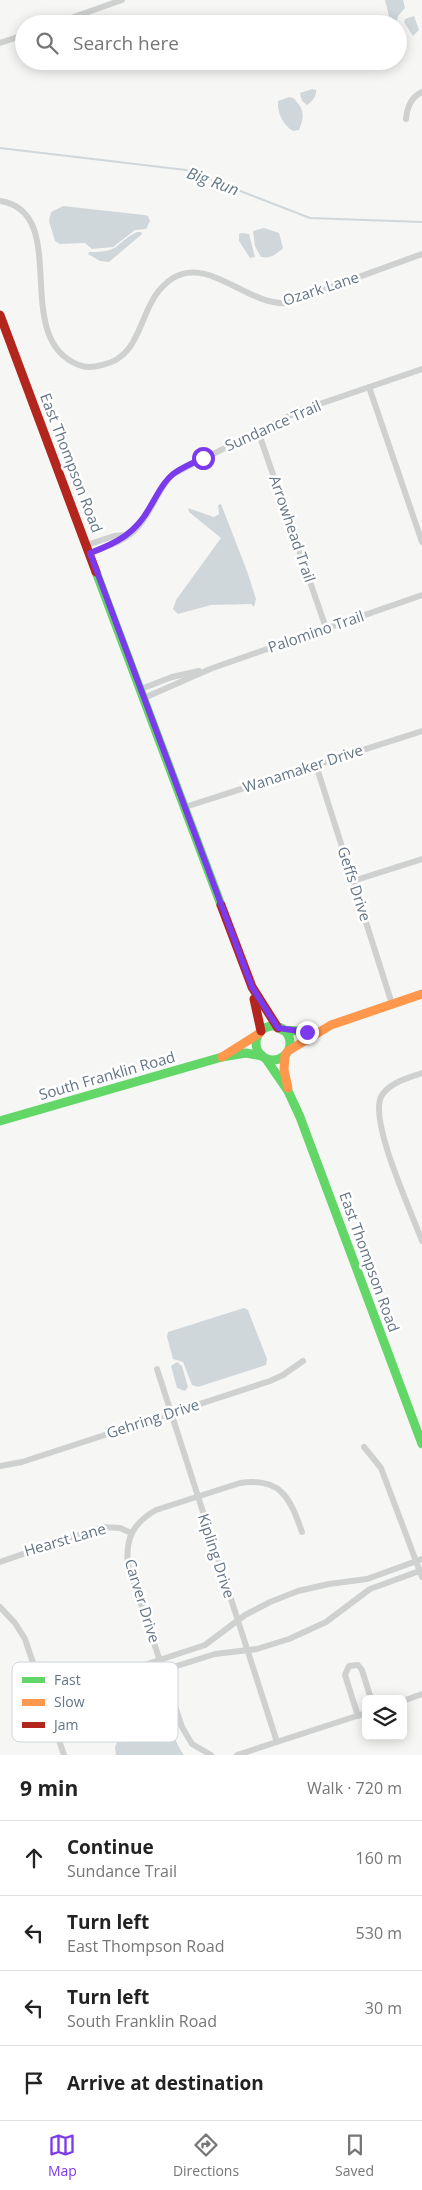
<!DOCTYPE html>
<meta charset="utf-8">
<style>
body{margin:0;font-family:"Open Sans",sans-serif;background:#f2f2f2;color:#222}
.controls{position:absolute;right:15px;bottom:15px;display:grid;overflow:hidden;border-radius:8px;box-shadow:0 2px 12px #0003}
.controls button{width:45px;height:45px;display:grid;place-items:center;padding:0;border:0;border-bottom:1px solid #e0e0e0;background:#fff;color:#222;font:25px sans-serif}
.stop{position:absolute;width:15px;height:15px;margin:-11px;border:4px solid #7c3aed;border-radius:50%;background:#fff}
.stop.end{background:#7c3aed;border-color:#fff;box-shadow:0 1px 5px #0008}
.list{margin:0;padding:0;list-style:none}
h2{display:flex;justify-content:space-between;align-items:center;height:65px;margin:0;padding:0 20px;font-size:21px}
h2 small{font-size:16px;font-weight:400;color:#767676}
.list li{display:grid;grid-template-columns:32px 1fr auto;gap:15px;align-items:center;box-sizing:border-box;height:75px;padding:0 20px;border-top:1px solid #e0e0e0}
.list b{display:block;font-size:19px;white-space:nowrap}
.list p{margin:0;font-size:16px;white-space:nowrap;color:#767676}
.list em{font-size:16px;font-style:normal;color:#767676}
.icon{flex:none;width:28px;height:28px;fill:none;stroke:currentColor;stroke-width:2;stroke-linecap:round;stroke-linejoin:round}
.map{position:relative;flex:none;width:422px;height:1755px;overflow:hidden}
.search{position:absolute;background:#fff;box-shadow:0 2px 12px #0003;left:15px;right:15px;top:15px;height:55px;display:flex;align-items:center;gap:12px;box-sizing:border-box;padding:0 18px;border-radius:28px;color:#767676;font-size:19px}
.sheet{height:365px;background:#fff}
nav{display:flex;justify-content:space-around;align-items:center;box-sizing:border-box;height:70px;border-top:1px solid #e0e0e0;background:#fff;font-size:14px;color:#767676}
nav a{display:grid;justify-items:center;gap:2px}
nav .on{color:#7c3aed}
.map>svg:first-child{display:block}
</style>
<div class="map">
<svg width="422" height="1755" viewBox="0 0 422 1755">
<rect width="100%" height="100%" fill="#f6f6f5"/>
<g fill="#d0d7da">
<path d="M385,0H403L405,8L398,16L396,24H391Z"/>
<path d="M414,16L419,30L413,36L404,22L405,19Z"/>
<path d="M312,89L316,90C317,95 312,102 307,105L302,101L300,93Z"/>
<path d="M289,97L293,98C304,108 305,116 299,130L293,131C283,125 277,113 278,101Z"/>
<path d="M63,206L144,215L148,216L150,221L146,229L135,230L113,247L92,249L85,243L60,244L55,241L49,221L51,212Z"/>
<path d="M264,228L279,233L283,248C277,254 270,259 261,257L255,246L253,231Z"/>
<path d="M137,232H141L142,234L109,262L100,261L88,254L89,252C122,252 112,245 137,232Z"/>
<path d="M242,233L249,234L255,257L250,258L239,241V234Z"/>
<path d="M221,504L247,571L256,599L254,607L251,604L211,605L178,614L173,609L176,600L221,538L189,512L188,508L214,517L219,514L218,505Z"/>
<path d="M244,1308L248,1310L267,1359L266,1365L198,1387L192,1385L183,1362L173,1359L167,1337L168,1332Z"/>
<path d="M177,1362L182,1366L188,1387L185,1391L177,1388L171,1366Z"/>
<path d="M147,1692C164,1702 171,1737 184,1755H116L115,1747L129,1714L140,1712L141,1695Z"/>
</g>
<g fill="none" stroke-linecap="round" stroke-linejoin="round">
<path stroke="#d0d7da" stroke-width="2" d="M0,148L186,170L310,218L422,222"/>
<g stroke="#cfd1d1" stroke-width="6">
<path d="M54,24L122,0"/>
<path d="M0,43L24,35"/>
<path d="M406,119C407,108 411,97 422,92"/>
<path d="M0,201C73,212 9,339 79,365C86,368 95,367 102,365C147,356 136,301 173,278C209,256 248,306 287,303L422,254"/>
<path d="M369,387L422,542"/>
<path d="M258,431L326,628"/>
<path d="M87,545L114,536L127,535"/>
<path d="M90,553C107,546 126,541 138,527C152,511 158,489 173,474L299,411L422,369"/>
<path d="M141,689L172,677L199,671"/>
<path d="M144,698L210,669L422,595"/>
<path d="M316,765L392,1004"/>
<path d="M185,807L422,731"/>
<path d="M353,881L422,859"/>
<path d="M422,1073C408,1078 391,1082 382,1095C367,1118 412,1213 422,1241"/>
<path d="M157,1369L277,1742"/>
<path d="M364,1447L381,1468L422,1577"/>
<path d="M0,1466L22,1462L270,1381L283,1375L303,1361"/>
<path d="M0,1562L102,1527L120,1528L131,1533"/>
<path d="M0,1607L15,1623L25,1639L64,1755"/>
<path d="M118,1679L126,1671L205,1645L245,1615L270,1602L298,1591L329,1584L367,1579L422,1559"/>
<path d="M44,1696L96,1681L118,1679L129,1681L215,1654L257,1649L289,1639L326,1622L370,1589L422,1570"/>
<path d="M403,1701L422,1694"/>
<path d="M358,1716L345,1675L349,1666L358,1665L362,1670L371,1699"/>
<path d="M211,1755L192,1744L182,1727L128,1565C125,1539 133,1523 156,1510L240,1483C281,1477 290,1498 302,1532"/>
<path d="M237,1755L366,1713"/>
</g>
<g stroke="#63d668" stroke-width="9">
<path d="M96,572L221,905"/>
<circle cx="273" cy="1043" r="17"/>
<path d="M282,1030L317,1032"/>
<path d="M266,1059L288,1091L300,1117L422,1444"/>
<path d="M0,1121L222,1057L246,1053L262,1056"/>
</g>
<g stroke="#ff974d" stroke-width="9">
<path d="M288,1051L331,1025L422,994"/>
<path d="M285,1055L284,1070L288,1088"/>
<path d="M222,1057L260,1033"/>
</g>
<g stroke="#b3261e" stroke-width="9">
<path d="M0,315L96,572"/>
<path d="M221,905L252,987L278,1028"/>
<path d="M254,999L261,1031"/>
</g>
</g>
<g fill="none" stroke-linecap="round" stroke-linejoin="round">
<path stroke="#7c3aed" stroke-width="6" d="M203,458C193,463 180,468 172,475C162,483 157,496 150,507C136,533 117,543 90,553L252,987L278,1028L307,1032"/>
</g>
<g text-anchor="middle" stroke-width="5" stroke-linejoin="round" paint-order="stroke">
<g font-size="15" fill="#647586" stroke="#fff">
<text transform="translate(321 289) rotate(-18)" y="5">Ozark Lane</text>
<text transform="translate(273 426) rotate(-24)" y="5">Sundance Trail</text>
<text transform="translate(71 463) rotate(69)" y="5">East Thompson Road</text>
<text transform="translate(292 529) rotate(71)" y="5">Arrowhead Trail</text>
<text transform="translate(316 632) rotate(-19)" y="5">Palomino Trail</text>
<text transform="translate(303 769) rotate(-18)" y="5">Wanamaker Drive</text>
<text transform="translate(354 884) rotate(72)" y="5">Geffs Drive</text>
<text transform="translate(107 1076) rotate(-16)" y="5">South Franklin Road</text>
<text transform="translate(369 1262) rotate(70)" y="5">East Thompson Road</text>
<text transform="translate(153 1419) rotate(-18)" y="5">Gehring Drive</text>
<text transform="translate(65 1540) rotate(-16)" y="5">Hearst Lane</text>
<text transform="translate(216 1556) rotate(72)" y="5">Kipling Drive</text>
<text transform="translate(142 1601) rotate(73)" y="5">Carver Drive</text>
</g>
<g font-size="16" font-style="italic" fill="#607783" stroke="#fff">
<text transform="translate(213 181) rotate(20)" y="6">Big Run</text>
</g>
</g>
<rect x="12" y="1662" width="166" height="80" rx="8" fill="#fff" stroke="#d0d6db" stroke-width="1"/>
<rect x="22" y="1677" width="23" height="6" fill="#63d668"/>
<rect x="22" y="1699" width="23" height="7" fill="#ff974d"/>
<rect x="22" y="1722" width="23" height="6" fill="#b3261e"/>
<g font-size="14" fill="#647586">
<text x="54" y="1685">Fast</text>
<text x="54" y="1707">Slow</text>
<text x="54" y="1730">Jam</text>
</g>
</svg>
<div class="controls">
<button><svg class="icon" aria-label="layers" viewBox="0 0 24 24"><path d="M12 4l9 5-9 5-9-5zM3 14l9 5 9-5"/></svg></button>
</div>
<div class="stop" style="left:203px;top:458px"></div>
<div class="stop end" style="left:307px;top:1032px"></div>
<div class="search"><svg class="icon" aria-label="search" viewBox="0 0 24 24"><circle cx="10" cy="10" r="6"/><path d="M15 15l6 6"/></svg>Search here</div>
</div>
<section class="sheet">
<h2>9 min<small>Walk · 720 m</small></h2>
<ul class="list">
<li><svg class="icon" aria-label="ahead" viewBox="0 0 24 24"><path d="M12 20V5M6 11l6-6 6 6"/></svg><div><b>Continue</b><p>Sundance Trail</p></div><em>160 m</em></li>
<li><svg class="icon" aria-label="left" viewBox="0 0 24 24"><path d="M17 20v-9H6M10 6l-5 5 5 5"/></svg><div><b>Turn left</b><p>East Thompson Road</p></div><em>530 m</em></li>
<li><svg class="icon" aria-label="left" viewBox="0 0 24 24"><path d="M17 20v-9H6M10 6l-5 5 5 5"/></svg><div><b>Turn left</b><p>South Franklin Road</p></div><em>30 m</em></li>
<li><svg class="icon" aria-label="arrive" viewBox="0 0 24 24"><path d="M6 21V4h12l-3 4 3 4H6"/></svg><div><b>Arrive at destination</b></div></li>
</ul>
</section>
<nav>
<a class="on"><svg class="icon" aria-label="map" viewBox="0 0 24 24"><path d="M3 6l6-2 6 2 6-2v14l-6 2-6-2-6 2zM9 4v14M15 6v14"/></svg>Map</a>
<a><svg class="icon" aria-label="directions" viewBox="0 0 24 24"><path d="M12 3l9 9-9 9-9-9zM9 14v-3h6M13 9l2 2-2 2"/></svg>Directions</a>
<a><svg class="icon" aria-label="saved" viewBox="0 0 24 24"><path d="M7 4h10v16l-5-4-5 4z"/></svg>Saved</a>
</nav>
